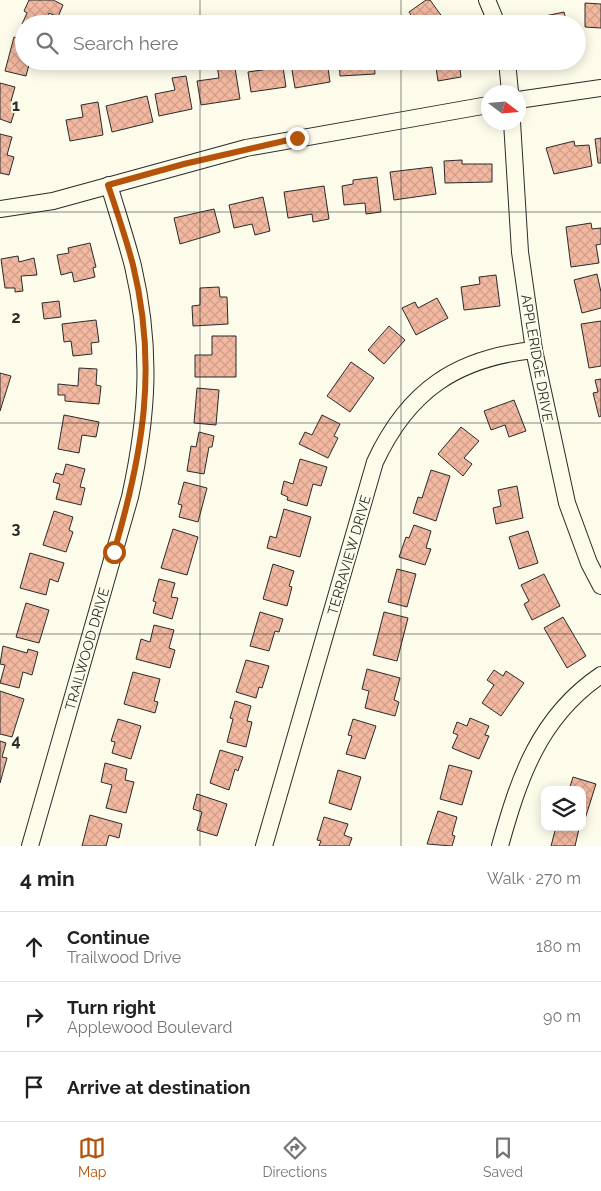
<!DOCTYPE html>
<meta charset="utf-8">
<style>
body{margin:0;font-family:Raleway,sans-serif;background:#f6f6f6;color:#202124}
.controls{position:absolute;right:15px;bottom:15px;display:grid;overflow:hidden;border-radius:10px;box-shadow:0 2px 12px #0003}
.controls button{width:45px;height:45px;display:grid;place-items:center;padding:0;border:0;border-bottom:1px solid #e0e0e0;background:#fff;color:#202124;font:25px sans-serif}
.compass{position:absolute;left:481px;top:85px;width:45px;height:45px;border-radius:50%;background:#fff;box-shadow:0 2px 12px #0003;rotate:106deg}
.stop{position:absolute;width:15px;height:15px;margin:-11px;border:4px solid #b45309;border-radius:50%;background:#fff}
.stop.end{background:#b45309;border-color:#fff;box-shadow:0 1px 5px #0008}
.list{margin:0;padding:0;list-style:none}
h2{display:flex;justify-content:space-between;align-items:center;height:65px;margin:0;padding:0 20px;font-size:21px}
h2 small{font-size:16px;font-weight:400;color:#757577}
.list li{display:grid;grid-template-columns:32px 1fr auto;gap:15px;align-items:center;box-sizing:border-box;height:70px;padding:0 20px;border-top:1px solid #e0e0e0}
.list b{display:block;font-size:19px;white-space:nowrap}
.list p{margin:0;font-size:16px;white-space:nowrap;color:#757577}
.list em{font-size:16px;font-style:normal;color:#757577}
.icon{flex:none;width:28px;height:28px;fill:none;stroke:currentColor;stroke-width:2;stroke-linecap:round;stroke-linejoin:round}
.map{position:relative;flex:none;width:601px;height:846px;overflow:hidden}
.search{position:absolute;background:#fff;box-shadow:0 2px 12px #0003;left:15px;right:15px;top:15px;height:55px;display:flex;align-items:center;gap:12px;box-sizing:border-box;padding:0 18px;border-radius:28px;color:#757577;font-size:19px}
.sheet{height:275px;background:#fff}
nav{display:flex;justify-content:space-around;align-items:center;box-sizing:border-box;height:70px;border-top:1px solid #e0e0e0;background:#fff;font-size:14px;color:#757577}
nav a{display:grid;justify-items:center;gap:2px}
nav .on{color:#b45309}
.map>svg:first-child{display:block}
</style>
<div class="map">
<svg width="601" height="846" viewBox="0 0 601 846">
<defs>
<pattern id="building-cross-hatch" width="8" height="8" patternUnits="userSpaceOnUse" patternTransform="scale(1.25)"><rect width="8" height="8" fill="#f2b8a0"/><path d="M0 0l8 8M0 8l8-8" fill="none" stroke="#d09e8a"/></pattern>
</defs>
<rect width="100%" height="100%" fill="#fdfbea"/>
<g fill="url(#building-cross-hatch)" stroke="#2b2b2b">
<path d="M29,0H53L63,5L58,17L49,13L44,24H22L27,13L24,11Z"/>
<path d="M426,0H430L443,18L439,21L441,24H417L409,12Z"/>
<path d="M585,3L601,4V28L585,27Z"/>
<path d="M564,12L567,24H532L531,19Z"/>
<path d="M14,37L24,40V61H30L26,76L5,71Z"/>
<path d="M298,61H327L330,82L295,88L291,64Z"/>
<path d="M339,61H374L375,74L340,76Z"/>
<path d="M435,61H459L461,77L438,81Z"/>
<path d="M234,62L240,99L201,105L197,81L219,78L217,65Z"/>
<path d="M283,67L286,87L251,92L248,72Z"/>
<path d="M186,76L192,109L159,116L155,94L175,90L172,78Z"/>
<path d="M0,83L15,87L11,101L17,103L11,123L0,119Z"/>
<path d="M147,96L153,122L112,132L106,106Z"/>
<path d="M98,102L103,135L70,141L66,120L83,117L81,105Z"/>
<path d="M0,134L12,137L7,155L14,157L9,175L0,173Z"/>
<path d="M601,138V163H598L595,139Z"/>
<path d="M574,141L575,146L589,145L592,166L554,174L546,148Z"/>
<path d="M462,160V164H492V182L445,183L444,161Z"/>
<path d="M432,167L436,194L394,200L390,172Z"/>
<path d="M377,177L381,212L366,214L365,203L344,205L342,186L353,184V180Z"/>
<path d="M324,186L329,219L313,222L312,214L288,218L284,192Z"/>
<path d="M263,197L270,231L255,235L252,224L234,228L229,205Z"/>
<path d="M214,209L220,232L180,244L174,218Z"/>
<path d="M591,223L592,229L601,228V244L596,245L599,263L571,267L566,227Z"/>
<path d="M90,243L96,267L93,268L95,277L74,282L72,272L61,275L57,255L69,253L68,248Z"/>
<path d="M18,256L19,262L34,258L37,275L21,276L23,291L15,292V288H5L1,259Z"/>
<path d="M597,274L601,292V308L582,313L574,280Z"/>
<path d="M496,275L500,306L464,310L461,287L480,284L479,277Z"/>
<path d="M219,287L220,297H227L228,324L193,326L192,306L200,305V288Z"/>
<path d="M437,298L448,318L416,335L402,308L415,302L418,308Z"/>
<path d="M59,301L61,317L44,319L42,303Z"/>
<path d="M96,320L99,342L91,343L92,354L73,356L71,341L64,342L62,324Z"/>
<path d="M601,321V366L589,368L581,324Z"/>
<path d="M389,326L405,340L384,364L368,350Z"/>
<path d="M212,336H236V377H195V355H212Z"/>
<path d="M351,362L374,378L350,412L327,396Z"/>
<path d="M79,368L97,369L96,385L101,386L99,404L65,401V395H58V384L78,386Z"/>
<path d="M0,373L11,376L0,411Z"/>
<path d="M601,379V416L599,417L593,393L598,392L595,380Z"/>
<path d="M197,388L219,390L216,425L194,423Z"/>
<path d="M514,400L526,431L509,437L505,425L491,430L484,411Z"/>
<path d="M64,415L99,422L96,437L82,435L79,453L58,449Z"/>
<path d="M322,415L340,424L334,436L338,438L328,458L299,444L305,432L312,435Z"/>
<path d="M461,427L479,441L464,458L472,464L463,476L438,454Z"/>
<path d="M199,432L214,436L212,447H209L204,474L187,471L191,446L196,447Z"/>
<path d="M300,459L327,467L321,486L313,484L307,506L287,500L288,497L281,494L284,481L293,484Z"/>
<path d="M66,464L85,469L80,487L85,488L81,505L56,499L60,484L53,482L56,473L63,475Z"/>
<path d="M431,470L450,476L436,521L413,513L418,497L422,498Z"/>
<path d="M184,482L207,488L198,522L179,517L182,505L178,504Z"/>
<path d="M517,486L523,518L496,524L493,508L501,506L498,490Z"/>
<path d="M284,509L311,517L300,557L267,548L270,536L276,538Z"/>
<path d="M54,511L73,517L69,530L73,532L66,552L43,545Z"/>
<path d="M414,525L431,531L426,548L431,549L425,565L399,557L406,537L409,538Z"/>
<path d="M173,529L198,537L187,575L161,568Z"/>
<path d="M528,531L538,563L519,569L509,537Z"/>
<path d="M30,553L64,563L58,582L50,579L46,595L20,588Z"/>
<path d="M273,564L294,571L289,586L292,587L287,606L263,599Z"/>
<path d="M397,569L416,574L407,607L388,602Z"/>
<path d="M544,574L560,606L532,620L524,604L529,601L521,585Z"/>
<path d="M159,579L175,583L171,597L178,598L172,619L153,613L156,602L153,601Z"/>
<path d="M26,603L49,610L39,643L16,637Z"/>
<path d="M260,612L283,619L279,632L275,631L269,651L250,646Z"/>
<path d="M384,612L408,618L397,661L373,655Z"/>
<path d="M563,617L586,656L567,668L544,628Z"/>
<path d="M154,625L174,630L169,648L175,650L170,668L136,659L141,639L150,642Z"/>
<path d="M3,646L27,653L28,649L38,652L32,675L23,672L19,688L0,683L5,665L0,664Z"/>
<path d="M246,660L269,666L262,688L259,687L256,698L236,692Z"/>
<path d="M367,669L400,678L394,700L399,702L395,716L365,708L369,691L362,689Z"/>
<path d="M494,670L503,676L506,671L524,683L501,716L482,703L494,685L487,680Z"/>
<path d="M133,672L160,679L154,701L158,702L155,713L124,704Z"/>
<path d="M0,691L24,699L12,737L0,734Z"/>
<path d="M235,701L251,706L247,721L252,722L246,747L227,742L233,719L230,718Z"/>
<path d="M470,718L489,726L485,735L489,736L479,759L452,748L458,735L453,733L457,722L467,726Z"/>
<path d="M118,719L141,726L131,759L112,753L115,742L111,741Z"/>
<path d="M353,719L376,726L365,759L346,754L352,736L348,735Z"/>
<path d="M0,741L6,743L2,757L7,758L0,783Z"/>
<path d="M220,750L243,757L238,771L235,769L229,790L210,783Z"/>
<path d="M105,763L127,769L125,780L134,782L126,813L106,808L112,785L101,782Z"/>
<path d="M449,765L472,771L462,805L440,799Z"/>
<path d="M338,770L361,777L351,810L329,803Z"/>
<path d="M573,777L596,784L585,819L582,818V790H569Z"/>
<path d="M197,794L227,804L217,836L197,830L202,812L193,809Z"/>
<path d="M438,811L457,817L452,835L455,836L452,846L427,844Z"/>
<path d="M90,815L122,824L119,838L109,835L106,846H82Z"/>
<path d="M324,817L348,824L344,835L352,838L349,846H319L321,841L317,840Z"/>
<path d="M556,827L579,829L575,846H551Z"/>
</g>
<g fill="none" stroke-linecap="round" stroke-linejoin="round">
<g stroke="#2b2b2b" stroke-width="18">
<g id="minor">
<path d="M487,0L497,24"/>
<path d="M507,61L510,92"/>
<path d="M518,100L601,88"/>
<path d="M512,122L520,252L534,350L567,503L589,563L601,586"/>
<path d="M0,209L53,201L246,148L488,105"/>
<path d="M30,846L130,497C148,415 152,348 133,266C126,239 117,212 109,185"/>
<path d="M264,846L375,462C408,391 456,358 534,350"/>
<path d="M500,846C519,778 539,717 601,675"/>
</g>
</g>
<use href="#minor" stroke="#fdfbea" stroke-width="16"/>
</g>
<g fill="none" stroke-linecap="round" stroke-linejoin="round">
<path stroke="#b45309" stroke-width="6" d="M114,552C143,453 158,367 133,265C126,238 117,212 108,185L184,164L297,138"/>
</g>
<path fill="none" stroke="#2b2b2b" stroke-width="1" stroke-opacity="0.55" d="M200,0V24M401,0V24M200,61V846M401,61V846M0,212H601M0,423H601M0,634H601"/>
<g text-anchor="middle" stroke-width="4" stroke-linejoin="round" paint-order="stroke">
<g font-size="14" fill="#2b2b2b" stroke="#fdfbea">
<text transform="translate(537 358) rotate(80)" y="5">APPLERIDGE DRIVE</text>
<text transform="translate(349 555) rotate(-74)" y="5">TERRAVIEW DRIVE</text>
<text transform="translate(87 649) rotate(-74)" y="5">TRAILWOOD DRIVE</text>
</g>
</g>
<g font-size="16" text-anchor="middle" font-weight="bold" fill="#2b2b2b" stroke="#fdfbea" stroke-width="4" stroke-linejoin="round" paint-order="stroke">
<text x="16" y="111">1</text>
<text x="16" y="323">2</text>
<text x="16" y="534">3</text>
<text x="16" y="746">4</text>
</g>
</svg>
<div class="controls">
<button><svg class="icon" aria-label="layers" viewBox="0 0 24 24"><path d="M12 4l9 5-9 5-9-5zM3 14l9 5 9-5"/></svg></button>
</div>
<svg class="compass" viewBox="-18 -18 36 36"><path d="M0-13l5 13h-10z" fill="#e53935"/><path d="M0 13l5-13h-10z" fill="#757577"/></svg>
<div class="stop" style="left:114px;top:552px"></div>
<div class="stop end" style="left:297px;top:138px"></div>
<div class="search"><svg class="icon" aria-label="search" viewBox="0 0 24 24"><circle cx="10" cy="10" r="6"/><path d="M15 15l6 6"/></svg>Search here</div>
</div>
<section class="sheet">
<h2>4 min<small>Walk · 270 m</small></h2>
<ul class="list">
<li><svg class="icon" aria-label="ahead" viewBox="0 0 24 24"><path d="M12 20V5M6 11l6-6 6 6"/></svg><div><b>Continue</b><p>Trailwood Drive</p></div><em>180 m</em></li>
<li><svg class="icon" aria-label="right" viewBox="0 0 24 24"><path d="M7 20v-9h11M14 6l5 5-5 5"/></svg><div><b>Turn right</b><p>Applewood Boulevard</p></div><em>90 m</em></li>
<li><svg class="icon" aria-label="arrive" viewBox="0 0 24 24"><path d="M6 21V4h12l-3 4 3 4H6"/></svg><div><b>Arrive at destination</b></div></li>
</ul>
</section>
<nav>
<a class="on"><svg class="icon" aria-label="map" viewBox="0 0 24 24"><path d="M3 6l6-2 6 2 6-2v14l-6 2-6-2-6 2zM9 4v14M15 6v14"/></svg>Map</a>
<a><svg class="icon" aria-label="directions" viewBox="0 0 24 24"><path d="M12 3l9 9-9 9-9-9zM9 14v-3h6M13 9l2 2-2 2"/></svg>Directions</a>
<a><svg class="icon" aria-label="saved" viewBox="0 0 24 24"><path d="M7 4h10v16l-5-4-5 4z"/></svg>Saved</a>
</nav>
